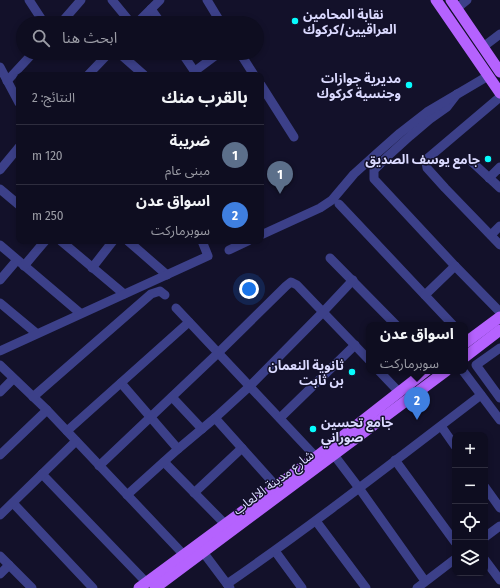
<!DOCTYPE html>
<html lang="ar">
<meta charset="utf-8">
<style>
body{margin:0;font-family:"Fira Sans Condensed","Noto Sans Arabic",sans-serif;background:#171629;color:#f1f3f6;direction:rtl}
.controls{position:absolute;right:12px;bottom:12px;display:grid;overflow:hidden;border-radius:8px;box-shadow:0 2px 6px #0003}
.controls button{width:36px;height:36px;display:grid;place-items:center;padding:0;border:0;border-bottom:1px solid #2e2d3e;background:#0e0d20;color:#f1f3f6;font:20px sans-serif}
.you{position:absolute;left:249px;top:289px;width:14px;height:14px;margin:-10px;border:3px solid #fff;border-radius:50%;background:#1a73e8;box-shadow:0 0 0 6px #1a73e833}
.badge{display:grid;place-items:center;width:26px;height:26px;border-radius:50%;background:#07fcfe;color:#fff;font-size:13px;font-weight:700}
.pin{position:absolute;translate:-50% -33px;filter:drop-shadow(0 1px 2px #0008)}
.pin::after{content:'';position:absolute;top:21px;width:14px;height:12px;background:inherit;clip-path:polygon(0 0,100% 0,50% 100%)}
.popup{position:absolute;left:366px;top:322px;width:102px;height:52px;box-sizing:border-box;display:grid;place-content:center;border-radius:8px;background:#0e0d20;filter:drop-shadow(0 1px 3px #0005);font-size:13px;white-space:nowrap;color:#9b9ca5}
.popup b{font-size:15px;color:#f1f3f6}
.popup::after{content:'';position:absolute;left:50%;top:100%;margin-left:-8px;border:8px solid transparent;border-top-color:#0e0d20}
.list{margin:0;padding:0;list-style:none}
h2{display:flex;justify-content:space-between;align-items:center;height:52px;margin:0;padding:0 16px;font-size:17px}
h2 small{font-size:13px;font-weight:400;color:#9b9ca5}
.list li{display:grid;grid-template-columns:26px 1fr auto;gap:12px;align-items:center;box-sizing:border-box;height:60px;padding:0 16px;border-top:1px solid #2e2d3e}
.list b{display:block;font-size:15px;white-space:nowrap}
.list p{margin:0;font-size:13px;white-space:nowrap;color:#9b9ca5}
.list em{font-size:13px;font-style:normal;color:#9b9ca5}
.icon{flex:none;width:22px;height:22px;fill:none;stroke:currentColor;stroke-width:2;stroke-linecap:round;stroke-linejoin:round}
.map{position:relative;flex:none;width:500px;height:588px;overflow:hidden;direction:ltr}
.search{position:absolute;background:#0e0d20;box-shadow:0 2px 6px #0003;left:16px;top:16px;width:248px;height:44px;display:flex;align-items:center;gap:10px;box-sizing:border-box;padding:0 14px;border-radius:22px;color:#9b9ca5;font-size:15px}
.panel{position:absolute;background:#0e0d20;box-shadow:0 2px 6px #0003;left:16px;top:72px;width:248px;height:172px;border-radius:8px;direction:rtl}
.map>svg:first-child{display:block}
</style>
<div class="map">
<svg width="500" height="588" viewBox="0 0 500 588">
<rect width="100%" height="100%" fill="#13112a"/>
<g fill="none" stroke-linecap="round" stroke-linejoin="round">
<g stroke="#3c4089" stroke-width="9">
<path d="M29,0L44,23"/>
<path d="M112,0L131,23"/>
<path d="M207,0L221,23"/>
<path d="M151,9L161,23"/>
<path d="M456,9L467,0"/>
<path d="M61,23L81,0"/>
<path d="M137,23L160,0"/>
<path d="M483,47L500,34"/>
<path d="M119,53L144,75"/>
<path d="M182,53L197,75"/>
<path d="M240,53L254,75"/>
<path d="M0,67L19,103"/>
<path d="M195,71L219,53"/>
<path d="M88,75L109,53"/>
<path d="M7,81L33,53"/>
<path d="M261,85L294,137"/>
<path d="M457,94L447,107L430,119L410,136L388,156L374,170V179L455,266L500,312"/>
<path d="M500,97L428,158L426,162L427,168L445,188L500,245"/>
<path d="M472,162L500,188"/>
<path d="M0,170L19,147"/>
<path d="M489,178L500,167"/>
<path d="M0,189L19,205"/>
<path d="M339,204L453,325"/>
<path d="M261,235L320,208L332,200L354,174L375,155L400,133L427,112L488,76"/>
<path d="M491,235L500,226"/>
<path d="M61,241L124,294"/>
<path d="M128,241L167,275"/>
<path d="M0,245L80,313"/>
<path d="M229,250L248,241"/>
<path d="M330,258L396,325"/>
<path d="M24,266L45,241"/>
<path d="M92,268L113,241"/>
<path d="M0,280L17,260"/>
<path d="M425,295L455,266"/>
<path d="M0,303L36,333"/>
<path d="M176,308L316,457"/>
<path d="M500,348L476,365L500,398"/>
<path d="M0,351L208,256L202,241"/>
<path d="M0,365L47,410L184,555"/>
<path d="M379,371L399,392"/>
<path d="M463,371L500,420"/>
<path d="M121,383L178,449"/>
<path d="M0,392L13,379"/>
<path d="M33,397L151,294L160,291L165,295"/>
<path d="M172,397L202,429"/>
<path d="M215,418L276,486"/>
<path d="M280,418L355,345"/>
<path d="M441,426L455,446"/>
<path d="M67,431L189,322"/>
<path d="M0,455L47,410"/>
<path d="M334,455L359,488L425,581"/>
<path d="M395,460L455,542"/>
<path d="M164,462L225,524"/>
<path d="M99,466L218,353L286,286L291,282L297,285L369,360"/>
<path d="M42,474L146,582"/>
<path d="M485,487L500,508"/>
<path d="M194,493L242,448"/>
<path d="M127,495L178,449L215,418L250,386L323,312L353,280"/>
<path d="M13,503L93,588"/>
<path d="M0,515L76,441"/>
<path d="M316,521L366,588"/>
<path d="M485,537L500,526"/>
<path d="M275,551L302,588"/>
<path d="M203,552L230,588"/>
<path d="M0,556L32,588"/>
<path d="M485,560L500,580"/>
<path d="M0,574L9,565"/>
<path d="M227,584C314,524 397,459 481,395"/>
<path d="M417,588L455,559"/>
</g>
<g stroke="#b562fe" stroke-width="11">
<path d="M436,0L500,93"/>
<path d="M451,0L500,72"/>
<path d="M465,343L500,317"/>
<path d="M465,357L500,330"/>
<path d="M139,588L316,457L426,371"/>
<path d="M155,588L446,371"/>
</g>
</g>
<g fill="#07fcfe" stroke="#13112a" stroke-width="1.5">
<circle cx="295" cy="21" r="4"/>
<circle cx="409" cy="85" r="4"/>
<circle cx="488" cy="159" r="4"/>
<circle cx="352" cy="372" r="4"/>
<circle cx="313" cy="429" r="4"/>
</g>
<g text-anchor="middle" stroke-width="3" stroke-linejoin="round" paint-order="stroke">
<g font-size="13" font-weight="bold" fill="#dbdaff" stroke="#13112a" text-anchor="end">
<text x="303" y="19" text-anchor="start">نقابة المحامين<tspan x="303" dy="15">العراقيين/كركوك</tspan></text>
<text x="401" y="83">مديرية جوازات<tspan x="401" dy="15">وجنسية كركوك</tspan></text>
<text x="480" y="164">جامع يوسف الصديق</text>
<text x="344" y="370">ثانوية النعمان<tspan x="344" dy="15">بن ثابت</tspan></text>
<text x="321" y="427" text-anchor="start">جامع تحسين<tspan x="321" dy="15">صوراني</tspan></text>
</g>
<g font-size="13" fill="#dbdaff" stroke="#13112a">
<text transform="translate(273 482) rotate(-37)" y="5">شارع مدينة الالعاب</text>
</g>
</g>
</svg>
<div class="controls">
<button>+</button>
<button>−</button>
<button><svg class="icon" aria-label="locate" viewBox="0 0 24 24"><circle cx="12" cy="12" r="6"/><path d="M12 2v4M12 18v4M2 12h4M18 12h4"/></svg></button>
<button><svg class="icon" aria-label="layers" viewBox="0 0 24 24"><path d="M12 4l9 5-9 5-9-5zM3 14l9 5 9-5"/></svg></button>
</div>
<div class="you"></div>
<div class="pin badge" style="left:280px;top:194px;background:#5c6f8a">1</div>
<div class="pin badge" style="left:417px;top:420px;background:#3f7fe0">2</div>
<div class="popup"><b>اسواق عدن</b>سوبرماركت</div>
<div class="search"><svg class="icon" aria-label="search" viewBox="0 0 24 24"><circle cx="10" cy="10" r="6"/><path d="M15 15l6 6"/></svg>ابحث هنا</div>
<section class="panel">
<h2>بالقرب منك<small>النتائج: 2</small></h2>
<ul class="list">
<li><span class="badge" style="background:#5c6f8a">1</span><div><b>ضريبة</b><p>مبنى عام</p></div><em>120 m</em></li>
<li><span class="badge" style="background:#3f7fe0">2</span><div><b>اسواق عدن</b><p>سوبرماركت</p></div><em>250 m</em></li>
</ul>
</section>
</div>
